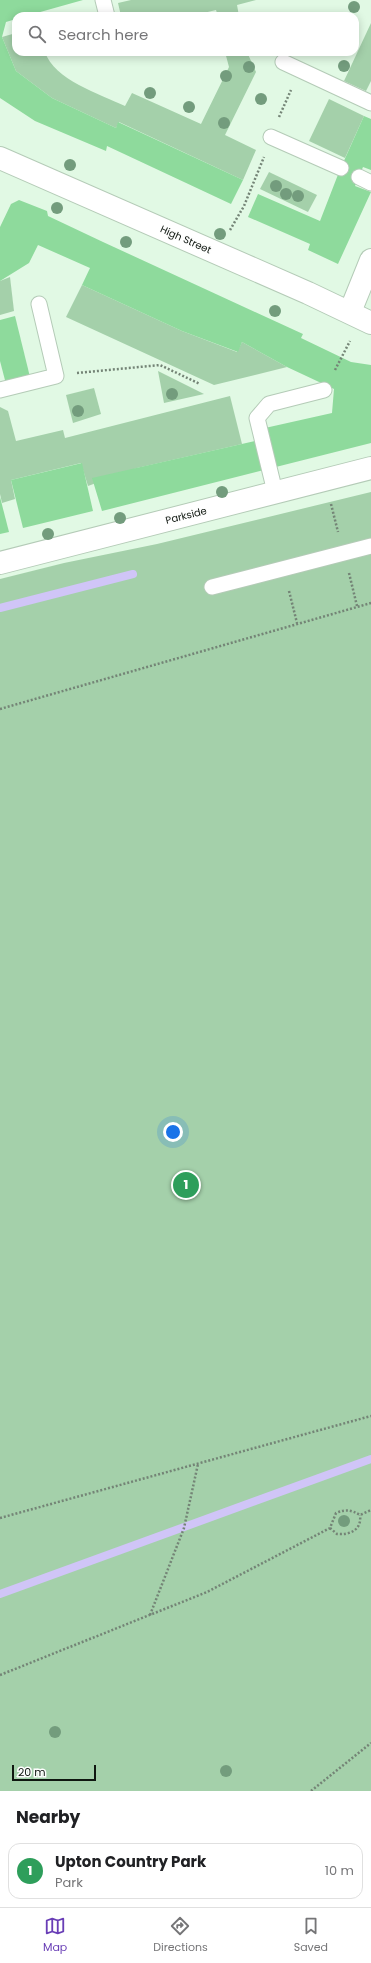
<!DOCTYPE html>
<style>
body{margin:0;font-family:Poppins,sans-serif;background:#f2f2f2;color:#202124}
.scale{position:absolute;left:12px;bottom:10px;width:84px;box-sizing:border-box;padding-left:4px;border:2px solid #0f1710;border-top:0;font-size:11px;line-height:14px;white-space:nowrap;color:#0f1710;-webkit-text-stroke:3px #fefefe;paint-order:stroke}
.you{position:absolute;left:173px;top:1132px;width:14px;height:14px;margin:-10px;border:3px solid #fff;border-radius:50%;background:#1a73e8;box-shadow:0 0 0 6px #1a73e833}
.badge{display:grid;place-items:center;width:26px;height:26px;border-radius:50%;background:#693eb6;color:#fff;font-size:13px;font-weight:700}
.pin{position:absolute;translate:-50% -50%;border:2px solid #fff;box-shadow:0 1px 4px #0006}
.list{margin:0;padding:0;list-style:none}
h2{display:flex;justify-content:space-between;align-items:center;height:52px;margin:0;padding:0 16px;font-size:17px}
h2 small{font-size:13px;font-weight:400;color:#757577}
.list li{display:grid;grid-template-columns:26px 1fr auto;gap:12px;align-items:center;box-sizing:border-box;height:56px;margin:0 8px 8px;padding:0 8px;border:1px solid #e0e0e0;border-radius:12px}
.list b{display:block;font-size:15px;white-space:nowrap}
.list p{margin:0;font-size:13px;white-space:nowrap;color:#757577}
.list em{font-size:13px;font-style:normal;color:#757577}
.icon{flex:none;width:22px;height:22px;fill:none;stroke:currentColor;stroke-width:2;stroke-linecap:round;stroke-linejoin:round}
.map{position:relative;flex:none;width:371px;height:1791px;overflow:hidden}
.search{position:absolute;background:#fff;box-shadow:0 2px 10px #0003;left:12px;right:12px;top:12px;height:44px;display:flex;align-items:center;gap:10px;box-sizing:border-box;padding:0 14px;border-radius:12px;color:#757577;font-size:15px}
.sheet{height:116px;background:#fff}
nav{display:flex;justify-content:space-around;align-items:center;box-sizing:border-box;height:56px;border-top:1px solid #e0e0e0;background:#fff;font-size:11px;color:#757577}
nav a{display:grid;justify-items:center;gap:2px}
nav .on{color:#693eb6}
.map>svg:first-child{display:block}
</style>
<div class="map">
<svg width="371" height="1791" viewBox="0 0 371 1791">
<rect width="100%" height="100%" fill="#e1f9e4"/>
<g fill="#a4d0aa">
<path d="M131,0H256L237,5L239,16H218L216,10L191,16H121L118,3Z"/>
<path d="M371,23V81L366,91L344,81Z"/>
<path d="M16,33V52H45C54,80 100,94 125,106L132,93L201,124L229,67L225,52H247L256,72L225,135L256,150L243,180L119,122L116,128L52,98L16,71L2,37Z"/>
<path d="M329,99L364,116L345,158L309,141Z"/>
<path d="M269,172L317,195L308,212L260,189Z"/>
<path d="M10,277L14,311L0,315V281Z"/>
<path d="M82,285L182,331L237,352L242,342L287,367L214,385L66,317Z"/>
<path d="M158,371L204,394L164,403Z"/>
<path d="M94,388L101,414L73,423L66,395Z"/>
<path d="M230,396L242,444L137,468L88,486L81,463L11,480L15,499L2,503L0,494V407L8,411L16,441L63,430L65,438Z"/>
<path d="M371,492V1791H0V579L64,563L157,544Z"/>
</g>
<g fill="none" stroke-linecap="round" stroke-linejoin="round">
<g stroke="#d0c5f7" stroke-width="8">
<path d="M0,608L133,574"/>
<path d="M0,1594L371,1459"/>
</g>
</g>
<g fill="#8eda9c">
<path d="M0,0H83L26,16H16V19L6,22L2,37L16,71L52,98L116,128L118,122L243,180L231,204L107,146L106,151L35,121L0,98Z"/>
<path d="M364,116L371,119V170L363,167L355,186L371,192L338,264L308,250L310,244L248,217L258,194L320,221L339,172Z"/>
<path d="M19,200L47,211L48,216L103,242L303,334L301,338L351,362L371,365V443L102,511L92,478L255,441L265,428L332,413L334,389L287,367L242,342L238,352L182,331L82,285L90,268L38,245L29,263L0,281V227L11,204Z"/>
<path d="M15,316L30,377L6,384L0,361V320Z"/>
<path d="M82,463L93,511L23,528L11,480Z"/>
<path d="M0,497L9,532L0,534Z"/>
</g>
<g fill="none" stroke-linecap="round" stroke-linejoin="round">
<g stroke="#b4cbb7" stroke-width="17">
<g id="service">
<path d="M103,0L107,16"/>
<path d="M283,62L371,103"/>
<path d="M271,137L341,168"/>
<path d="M359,177L371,183"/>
<path d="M0,390L56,376L39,304"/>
<path d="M275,492L257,418L269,404L324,390"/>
<path d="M212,587L371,546"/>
</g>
</g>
<g stroke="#b4cbb7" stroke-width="24">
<g id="minor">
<path d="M0,158L308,293L371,323"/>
<path d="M350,312L371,260"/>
<path d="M0,563L371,468"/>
</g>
</g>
<g stroke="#748476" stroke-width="2.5" stroke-dasharray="2 2" stroke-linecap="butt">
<path d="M141,52H150"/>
<path d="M279,117L291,90"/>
<path d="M230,230L244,206L264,157"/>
<path d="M335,370L350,341"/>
<path d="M77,373L160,365L200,384"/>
<path d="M331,504L338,532"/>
<path d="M349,573L357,606"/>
<path d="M289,591L297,623"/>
<path d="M0,709L371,603"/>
<path d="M0,1518L371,1416"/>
<path d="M330,1528L337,1534C350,1535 362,1530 360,1515"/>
<path d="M150,1615L184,1528L198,1464"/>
<path d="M0,1675L207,1592L330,1528L336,1513C346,1509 351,1510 360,1515L371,1510"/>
<path d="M311,1791L371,1743"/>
</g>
<use href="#service" stroke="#fff" stroke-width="15"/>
<use href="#minor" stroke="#fff" stroke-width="22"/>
</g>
<g fill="#739c7d">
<circle cx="354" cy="7" r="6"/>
<circle cx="344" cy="66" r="6"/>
<circle cx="249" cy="67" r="6"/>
<circle cx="226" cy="76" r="6"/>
<circle cx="150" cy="93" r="6"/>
<circle cx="261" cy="99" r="6"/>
<circle cx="189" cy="107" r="6"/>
<circle cx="224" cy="123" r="6"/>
<circle cx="70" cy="165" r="6"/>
<circle cx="276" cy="186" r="6"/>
<circle cx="286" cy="194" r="6"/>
<circle cx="298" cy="196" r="6"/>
<circle cx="57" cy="208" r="6"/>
<circle cx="220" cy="234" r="6"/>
<circle cx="126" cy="242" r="6"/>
<circle cx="275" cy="311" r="6"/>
<circle cx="172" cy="394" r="6"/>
<circle cx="78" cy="411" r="6"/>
<circle cx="222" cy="492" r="6"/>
<circle cx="120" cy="518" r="6"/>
<circle cx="48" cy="534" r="6"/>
<circle cx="344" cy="1521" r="6"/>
<circle cx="55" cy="1732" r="6"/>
<circle cx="226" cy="1771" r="6"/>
</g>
<g text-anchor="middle" stroke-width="3" stroke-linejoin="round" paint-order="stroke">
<g font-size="10" fill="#0f1710" stroke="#fefefe">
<text transform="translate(186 239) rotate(24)" y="4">High Street</text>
<text transform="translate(186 515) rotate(-14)" y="4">Parkside</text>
</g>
</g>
</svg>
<div class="scale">20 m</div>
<div class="you"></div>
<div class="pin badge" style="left:186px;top:1185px;background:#2e9e5b">1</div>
<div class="search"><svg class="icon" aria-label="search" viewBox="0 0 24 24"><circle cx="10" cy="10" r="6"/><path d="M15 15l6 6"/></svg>Search here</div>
</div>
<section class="sheet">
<h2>Nearby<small></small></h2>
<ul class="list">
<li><span class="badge" style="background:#2e9e5b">1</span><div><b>Upton Country Park</b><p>Park</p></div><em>10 m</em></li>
</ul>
</section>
<nav>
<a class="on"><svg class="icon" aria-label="map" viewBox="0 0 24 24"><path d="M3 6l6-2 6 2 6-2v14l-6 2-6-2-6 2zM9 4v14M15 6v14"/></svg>Map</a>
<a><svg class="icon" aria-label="directions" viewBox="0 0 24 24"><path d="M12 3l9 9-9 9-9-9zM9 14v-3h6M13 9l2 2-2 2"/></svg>Directions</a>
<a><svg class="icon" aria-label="saved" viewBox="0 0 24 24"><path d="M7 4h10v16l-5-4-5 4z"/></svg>Saved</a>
</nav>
